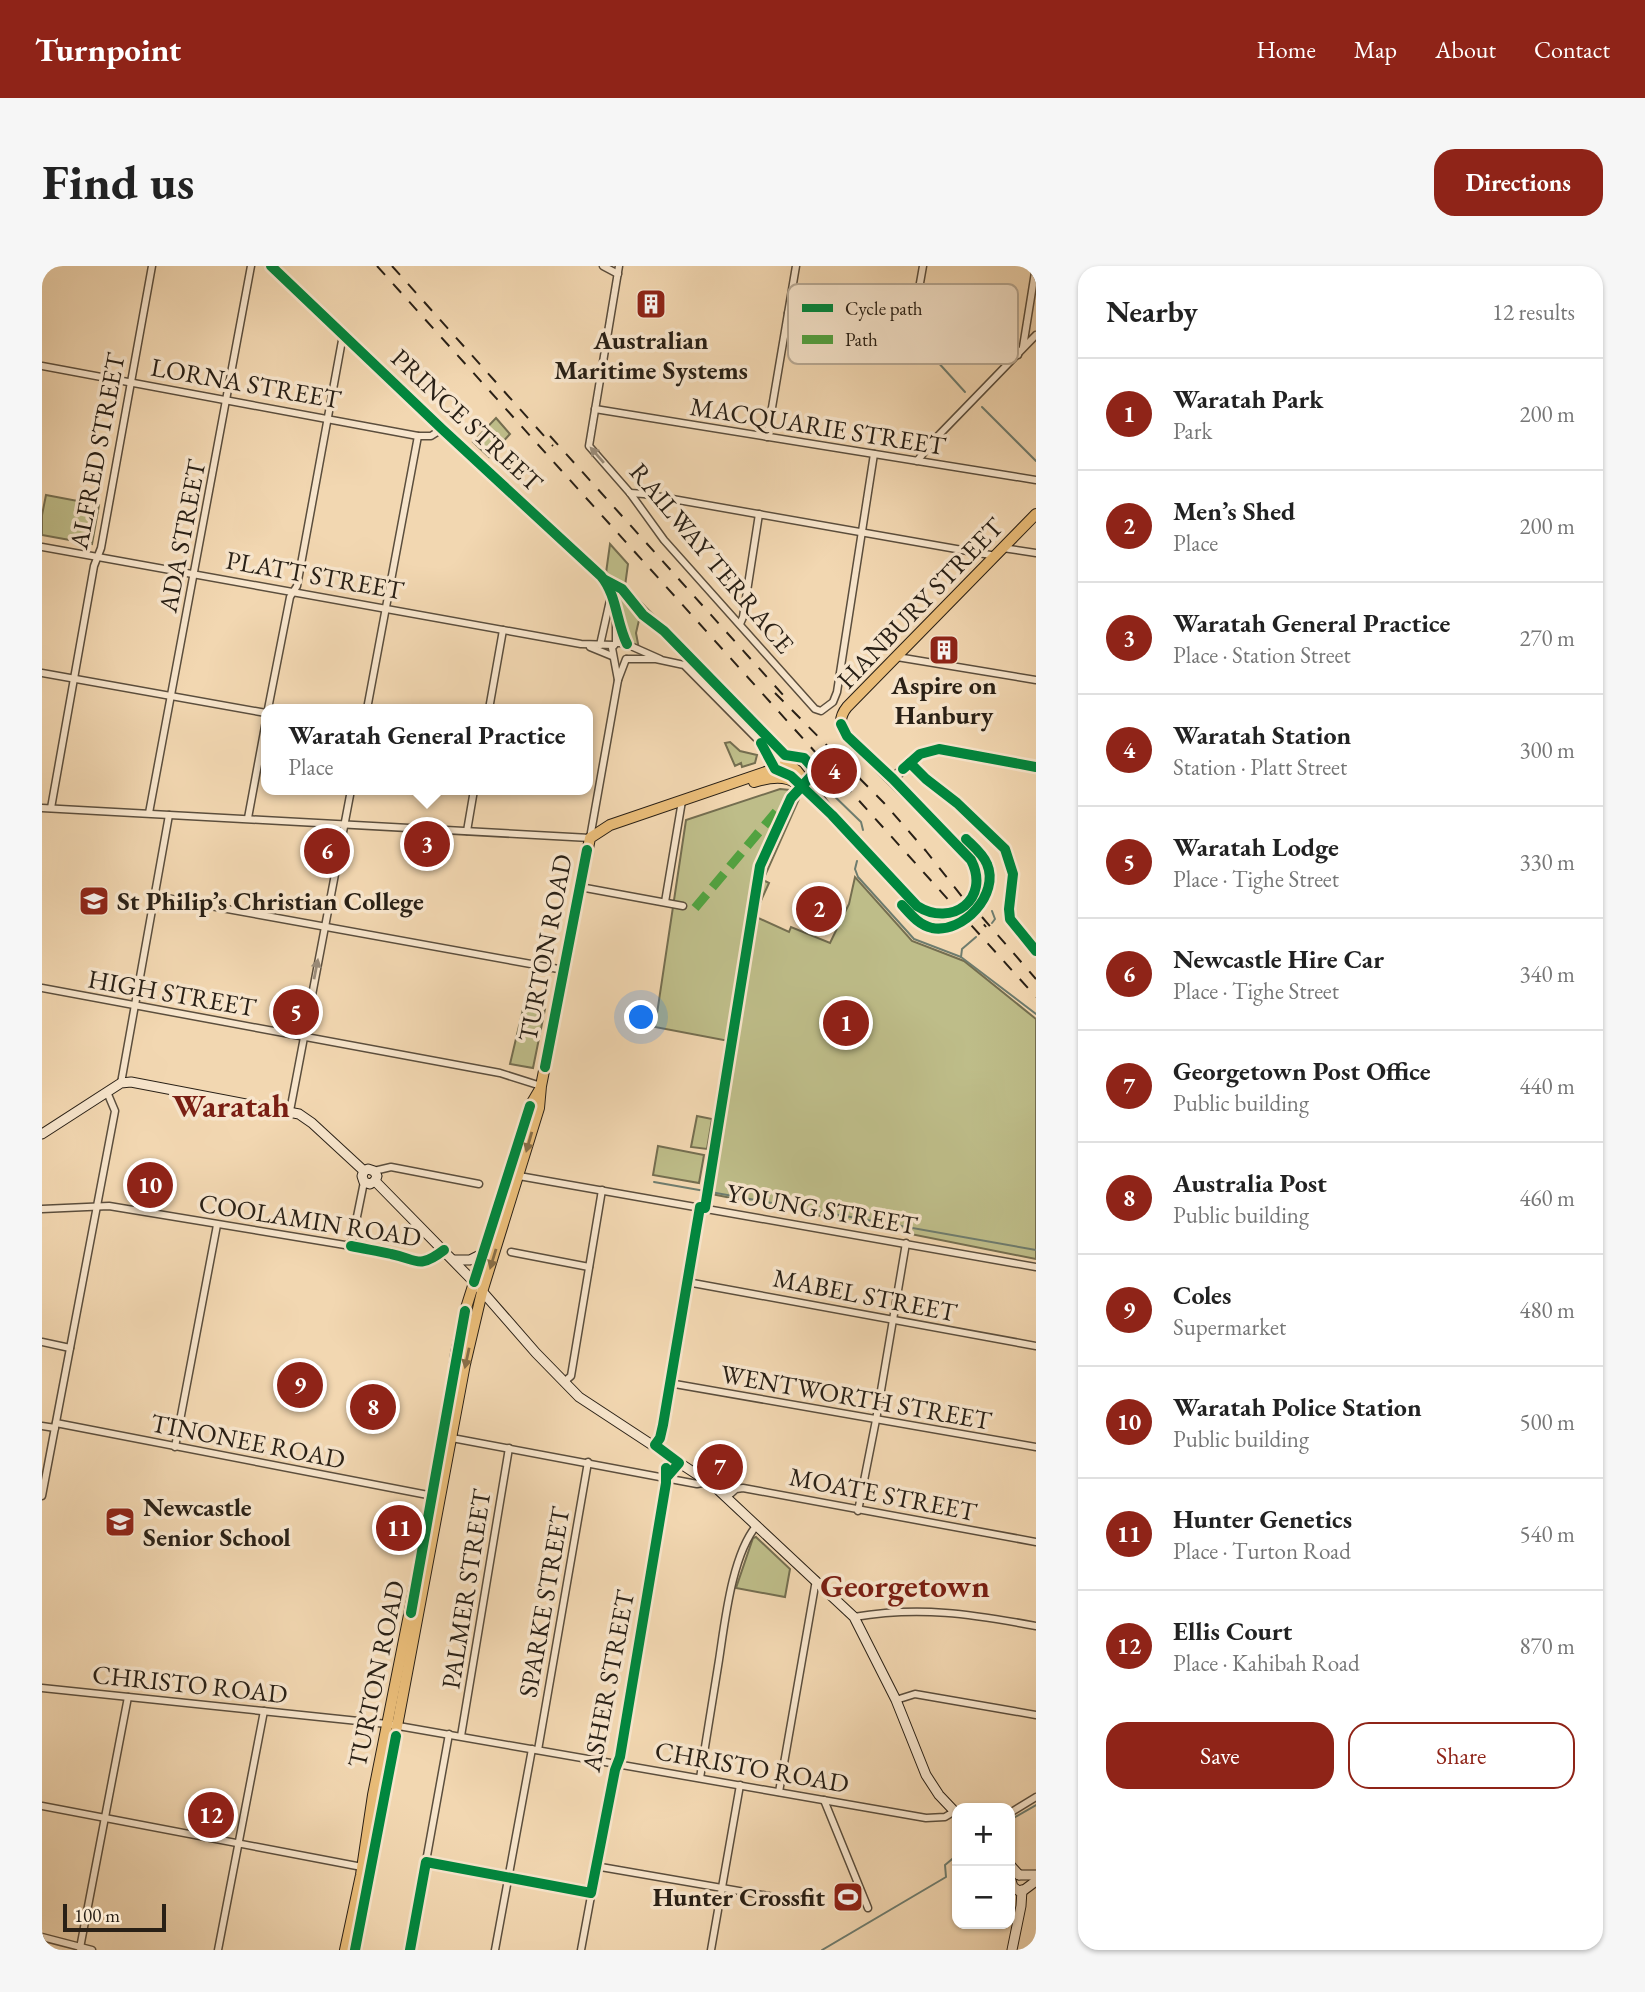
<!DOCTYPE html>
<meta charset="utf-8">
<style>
body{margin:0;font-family:"EB Garamond",serif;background:#f6f6f6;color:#222}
.controls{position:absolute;right:21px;bottom:21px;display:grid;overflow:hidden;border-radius:14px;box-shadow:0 2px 5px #0004}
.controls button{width:63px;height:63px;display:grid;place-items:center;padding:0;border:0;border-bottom:2px solid #e0e0e0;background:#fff;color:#222;font:35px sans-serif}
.scale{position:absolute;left:21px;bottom:18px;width:103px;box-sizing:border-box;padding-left:7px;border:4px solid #292016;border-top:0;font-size:19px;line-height:24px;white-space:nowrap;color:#292016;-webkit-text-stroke:5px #f7e5cc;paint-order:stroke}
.you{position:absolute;left:600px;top:752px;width:24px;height:24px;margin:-18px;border:5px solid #fff;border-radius:50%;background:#1a73e8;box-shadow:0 0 0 10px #1a73e833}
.badge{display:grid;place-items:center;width:46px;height:46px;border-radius:50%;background:#8f2418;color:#fff;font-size:23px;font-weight:700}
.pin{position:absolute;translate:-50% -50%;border:4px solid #fff;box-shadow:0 2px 7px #0006}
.popup{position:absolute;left:219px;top:438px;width:332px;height:91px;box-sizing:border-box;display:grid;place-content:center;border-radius:14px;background:#fff;filter:drop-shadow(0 2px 5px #0005);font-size:23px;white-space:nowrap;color:#767676}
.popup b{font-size:26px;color:#222}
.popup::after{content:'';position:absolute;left:50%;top:100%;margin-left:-14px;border:14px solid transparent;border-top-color:#fff}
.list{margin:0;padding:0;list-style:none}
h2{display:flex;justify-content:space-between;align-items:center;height:91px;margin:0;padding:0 28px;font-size:30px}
h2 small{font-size:23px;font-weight:400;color:#767676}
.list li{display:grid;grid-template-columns:46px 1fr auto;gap:21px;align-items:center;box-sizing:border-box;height:112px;padding:0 28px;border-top:2px solid #e0e0e0}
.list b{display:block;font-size:26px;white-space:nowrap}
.list p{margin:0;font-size:23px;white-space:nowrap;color:#767676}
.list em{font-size:23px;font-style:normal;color:#767676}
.actions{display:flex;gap:14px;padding:21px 28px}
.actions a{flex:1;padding:16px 0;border:2px solid #8f2418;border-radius:21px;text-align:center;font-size:24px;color:#8f2418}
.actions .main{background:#8f2418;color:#fff}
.map{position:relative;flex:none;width:994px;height:1684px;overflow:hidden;border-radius:21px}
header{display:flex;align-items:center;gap:42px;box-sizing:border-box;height:98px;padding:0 35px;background:#8f2418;color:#fff}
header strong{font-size:33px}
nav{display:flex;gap:38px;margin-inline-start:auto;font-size:24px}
.intro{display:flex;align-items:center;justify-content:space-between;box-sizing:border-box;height:168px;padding:0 42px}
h1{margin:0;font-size:49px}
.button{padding:18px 32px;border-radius:21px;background:#8f2418;color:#fff;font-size:24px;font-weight:700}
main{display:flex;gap:42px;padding:0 42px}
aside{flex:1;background:#fff;border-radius:21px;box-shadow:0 2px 5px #0004}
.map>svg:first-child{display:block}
</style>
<header>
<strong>Turnpoint</strong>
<nav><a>Home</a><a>Map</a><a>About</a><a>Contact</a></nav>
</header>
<div class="intro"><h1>Find us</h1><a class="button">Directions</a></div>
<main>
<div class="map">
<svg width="994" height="1684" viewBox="0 0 994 1684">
<rect width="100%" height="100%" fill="#f2d7b1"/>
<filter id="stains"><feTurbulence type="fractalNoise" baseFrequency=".00286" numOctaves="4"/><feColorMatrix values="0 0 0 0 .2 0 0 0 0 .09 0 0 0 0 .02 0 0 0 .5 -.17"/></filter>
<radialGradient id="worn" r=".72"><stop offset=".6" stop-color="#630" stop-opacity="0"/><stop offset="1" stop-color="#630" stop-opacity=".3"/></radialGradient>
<g fill="#bebd89" stroke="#746e50" stroke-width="2">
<path d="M454,152L468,168L447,191L431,176Z"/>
<path d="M4,229L57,239L50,278L0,269V249Z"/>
<path d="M568,278L586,298L583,320L624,362L619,366L597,354L594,367L597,383C571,366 586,328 564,307Z"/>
<path d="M688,476L698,485L715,489L713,497L700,501L699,497L693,500L683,477Z"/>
<path d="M738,523L748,524L757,533L721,614L727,617L712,650L747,666L749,661L788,677L807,638L813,611L870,675L922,695L994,753V993L664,927L687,775L613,761L644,554Z"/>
<path d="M482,739L503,743L491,802L468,798Z"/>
<path d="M655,850L670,853L665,883L649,881Z"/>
<path d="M616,880L662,889L657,917L611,909Z"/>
<path d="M714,1271L748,1303L743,1331L694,1322L711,1272Z"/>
</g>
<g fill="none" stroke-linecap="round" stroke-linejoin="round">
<g stroke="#6e7c6e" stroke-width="2">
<path d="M884,83L923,126"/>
<path d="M940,141L994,195"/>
<path d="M786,524L819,556L821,564"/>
<path d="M815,595L813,603L816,611L872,673L919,691L994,748"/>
<path d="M950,657L953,653L950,645"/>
<path d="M919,691L920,683L934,671"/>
<path d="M612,916L994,984"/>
<path d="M968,1554L994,1539"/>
<path d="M780,1684L904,1611L903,1599L915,1589"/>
</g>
<g stroke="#5b4e3d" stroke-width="9">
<g id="street">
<path d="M229,0L400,163L559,310C575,329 574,356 585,378"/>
<path d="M561,0L576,8"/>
<path d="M577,0L547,180L588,227L622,274L773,443L779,445L791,436L795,426L832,188"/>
<path d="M746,47L976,89"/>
<path d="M869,68L881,0"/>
<path d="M981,81L994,0"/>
<path d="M0,100L376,170H389L400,163"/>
<path d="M553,143L994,214"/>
<path d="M725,171L754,0"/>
<path d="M875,195L894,172L994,69"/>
<path d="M588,227L602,228L954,290"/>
<path d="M0,281L539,378L572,379"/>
<path d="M961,282L994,287"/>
<path d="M574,356V377"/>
<path d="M698,358L701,351L717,248"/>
<path d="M558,379L569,330"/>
<path d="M548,381L570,390"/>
<path d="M855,391L994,414"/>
<path d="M585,393H614L642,399L719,477L746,500"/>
<path d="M0,407L224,447"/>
<path d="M576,414L584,393"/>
<path d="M226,443L248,331L255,320L301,69"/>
<path d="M325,443L376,170"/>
<path d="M447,443L461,364"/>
<path d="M720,479L732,502"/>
<path d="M884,513C906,531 961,570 969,596C975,615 961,638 969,655C975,666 986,676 994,685"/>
<path d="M0,542L548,572L576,414L570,382L574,377H582L618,393"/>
<path d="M9,542L52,300L59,282L110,0"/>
<path d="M107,547L209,0"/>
<path d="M206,552L224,455"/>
<path d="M425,565L432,524"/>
<path d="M538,621L641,640"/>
<path d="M113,630L522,704"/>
<path d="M623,636L640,535"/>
<path d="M0,722L458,807L499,820"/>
<path d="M79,817L127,549"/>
<path d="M248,845L309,524"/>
<path d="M332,905L349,901L437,918"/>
<path d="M477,910L994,1001"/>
<path d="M0,943L67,940L309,980L354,989L364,994L375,996L386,994L402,984"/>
<path d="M309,980L322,916"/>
<path d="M469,986L547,1001"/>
<path d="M645,1016L994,1080"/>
<path d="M0,1076L28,1082"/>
<path d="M522,1116L529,1110L560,924"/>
<path d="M627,1117L994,1181"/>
<path d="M14,1157L391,1230"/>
<path d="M0,1160L13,1162"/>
<path d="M410,1172L655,1218L665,1216"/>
<path d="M613,1179L618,1172L621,1159L658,941"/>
<path d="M133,1181L175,959"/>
<path d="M624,1212L637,1197"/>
<path d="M0,1230L73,845L65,826"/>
<path d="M685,1231L694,1223L701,1222L994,1276"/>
<path d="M816,1245L834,1154L864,977"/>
<path d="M812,1351C878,1340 929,1348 994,1360"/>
<path d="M0,1422L345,1458L884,1552L903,1551L913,1545"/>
<path d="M854,1434L873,1428L994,1449"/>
<path d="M419,1470L467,1182"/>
<path d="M496,1484L546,1196"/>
<path d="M658,1512C664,1473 671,1433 677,1394C683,1355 690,1288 715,1259"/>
<path d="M737,1526L774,1314"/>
<path d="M782,1534L826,1642"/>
<path d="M0,1540L320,1601"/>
<path d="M968,1547L994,1531"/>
<path d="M384,1596L549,1627"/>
<path d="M553,1600L761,1636"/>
<path d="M0,1671L50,1684"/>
<path d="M38,1682L86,1431"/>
<path d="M176,1684L222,1445"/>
<path d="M368,1684L407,1468"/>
<path d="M453,1684L490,1483"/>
<path d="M539,1684L572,1506L578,1491L624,1217L623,1204L630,1191"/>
<path d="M669,1684L698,1519"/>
</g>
</g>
<g stroke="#292016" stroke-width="11">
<g id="secondary">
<path d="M851,513C868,496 880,482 905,484L994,501"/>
<path d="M0,868L79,817L89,816L257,848L270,857L322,905"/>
<path d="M322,905L320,910L322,916L328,918L333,915"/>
<path d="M322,905L326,903L332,905L335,910L333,915"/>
<path d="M333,915L432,1016L494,1087L537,1131L671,1219L812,1351L854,1434L884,1509L897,1529L915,1548"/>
<path d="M412,994H428L440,988"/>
<path d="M968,1599L977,1609"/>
<path d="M977,1609H994"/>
<path d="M968,1611L971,1621L977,1625L982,1624L994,1615"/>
<path d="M970,1684L979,1640L980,1624"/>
</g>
</g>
<g stroke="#292016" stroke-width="12">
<g id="primary">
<path d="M712,516C742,507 751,512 773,532"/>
<path d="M786,545L875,640L886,646L900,649"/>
<path d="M934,622V608L926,589L805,470C797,460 797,451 805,441L994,248"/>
<path d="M303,1684L319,1609L331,1529L394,1214L407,1144L414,1087L424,1042L488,840L498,823"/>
<path d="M313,1684L423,1098L440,1026L497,842L499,820L548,572L568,559L741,500L750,501L755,505L790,549"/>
</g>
</g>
<use href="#street" stroke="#f7e5cc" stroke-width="6"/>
<use href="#secondary" stroke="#f7e5cc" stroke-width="9"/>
<use href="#primary" stroke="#e9bc78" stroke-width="10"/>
<g stroke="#292016" stroke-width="2" stroke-dasharray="12 12" stroke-linecap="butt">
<path d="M335,0L994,731"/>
<path d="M350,0L511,180"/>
<path d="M508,170L742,430"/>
<path d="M733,427L842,537L884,585L944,661"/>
<path d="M940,651L994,713"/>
</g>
<g stroke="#292016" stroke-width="12" stroke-linecap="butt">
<path id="primary-bridge" d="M900,649C917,647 927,638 934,622"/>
</g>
<use href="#primary-bridge" stroke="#e9bc78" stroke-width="10"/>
<path stroke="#51a240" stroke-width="9" stroke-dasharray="18 9" stroke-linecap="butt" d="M653,642L738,541"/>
<g stroke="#f7e5cc" stroke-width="15">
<g id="cycleway">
<path d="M229,0L400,163L559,310C575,329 574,356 585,378"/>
<path d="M563,314L580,323L601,349L622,365L743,489L762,492L774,505L749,532L718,600L663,942L658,941L621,1159L618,1172L613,1179L637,1197L624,1212"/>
<path d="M719,477L733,503L749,510L790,549L875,640C910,662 949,633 929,594L851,513L805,470L799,458"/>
<path d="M868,497L884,513L915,537L963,583L971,608L967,643L968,653L994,685"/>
<path d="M861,503L878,488L897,483L994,501"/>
<path d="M860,639C869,649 877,659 890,662C921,668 958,628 945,598C941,588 931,580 924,573"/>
<path d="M503,801L545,584"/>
<path d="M309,980C323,983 336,985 349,988C375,993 376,1004 402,984"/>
<path d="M432,1016L488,840"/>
<path d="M369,1347L423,1045"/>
<path d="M313,1684L354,1470"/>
<path d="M368,1684L384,1596L549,1627L573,1504L578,1491L624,1217V1202"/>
</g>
</g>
<use href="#cycleway" stroke="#00873e" stroke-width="10"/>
</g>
<defs><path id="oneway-solid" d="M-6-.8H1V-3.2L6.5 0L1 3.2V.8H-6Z" transform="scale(1.75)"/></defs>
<g fill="#9a8c7a">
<use href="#oneway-solid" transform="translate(555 189) rotate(-131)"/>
<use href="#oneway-solid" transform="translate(274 703) rotate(-79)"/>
</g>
<g fill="#896e47">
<use href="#oneway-solid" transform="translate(487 876) rotate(106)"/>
<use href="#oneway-solid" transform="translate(451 993) rotate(107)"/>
<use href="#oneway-solid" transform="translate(425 1092) rotate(102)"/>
</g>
<defs>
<g id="building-square" transform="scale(1.575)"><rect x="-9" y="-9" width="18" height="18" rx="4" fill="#8f2418" stroke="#f7e5cc"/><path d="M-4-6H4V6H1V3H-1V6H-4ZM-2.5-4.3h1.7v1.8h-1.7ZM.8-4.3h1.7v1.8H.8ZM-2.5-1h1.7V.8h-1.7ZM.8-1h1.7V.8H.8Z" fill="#fff"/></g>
<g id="school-square" transform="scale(1.575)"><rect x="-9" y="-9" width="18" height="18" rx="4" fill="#8f2418" stroke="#f7e5cc"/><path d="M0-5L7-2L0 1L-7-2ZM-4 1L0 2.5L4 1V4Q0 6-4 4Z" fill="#fff"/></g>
<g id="stadium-square" transform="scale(1.575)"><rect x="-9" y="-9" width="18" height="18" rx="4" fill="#8f2418" stroke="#f7e5cc"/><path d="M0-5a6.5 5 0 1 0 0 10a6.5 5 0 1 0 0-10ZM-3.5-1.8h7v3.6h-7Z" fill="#fff"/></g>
</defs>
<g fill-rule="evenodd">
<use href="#building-square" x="609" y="38"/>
<use href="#building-square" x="902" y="384"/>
<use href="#school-square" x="52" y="635"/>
<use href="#school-square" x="78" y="1256"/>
<use href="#stadium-square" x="806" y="1631"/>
</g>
<g text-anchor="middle" stroke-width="7" stroke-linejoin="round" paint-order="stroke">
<g font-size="26" font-weight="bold" fill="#292016" stroke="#f7e5cc">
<text x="609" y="83">Australian<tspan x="609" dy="30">Maritime Systems</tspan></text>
<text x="902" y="428">Aspire on<tspan x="902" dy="30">Hanbury</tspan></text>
<text x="75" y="644" text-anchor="start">St Philip’s Christian College</text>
<text x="101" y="1250" text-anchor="start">Newcastle<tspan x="101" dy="30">Senior School</tspan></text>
<text x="783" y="1640" text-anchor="end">Hunter Crossfit</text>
</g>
<g font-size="26" fill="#292016" stroke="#f7e5cc">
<text transform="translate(204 117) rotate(10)" y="9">LORNA STREET</text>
<text transform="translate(425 154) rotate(43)" y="9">PRINCE STREET</text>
<text transform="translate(776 160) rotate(9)" y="9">MACQUARIE STREET</text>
<text transform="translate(55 185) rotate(-79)" y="9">ALFRED STREET</text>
<text transform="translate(140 270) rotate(-79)" y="9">ADA STREET</text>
<text transform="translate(670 292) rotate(50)" y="9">RAILWAY TERRACE</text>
<text transform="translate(273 309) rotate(10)" y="9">PLATT STREET</text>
<text transform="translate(878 337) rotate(-46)" y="9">HANBURY STREET</text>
<text transform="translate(503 682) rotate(-79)" y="9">TURTON ROAD</text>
<text transform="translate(130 727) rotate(10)" y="9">HIGH STREET</text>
<text transform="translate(780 943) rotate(10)" y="9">YOUNG STREET</text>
<text transform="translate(268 954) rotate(9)" y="9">COOLAMIN ROAD</text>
<text transform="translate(823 1029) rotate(11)" y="9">MABEL STREET</text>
<text transform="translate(814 1131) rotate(10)" y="9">WENTWORTH STREET</text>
<text transform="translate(206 1175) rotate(11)" y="9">TINONEE ROAD</text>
<text transform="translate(841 1228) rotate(11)" y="9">MOATE STREET</text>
<text transform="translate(424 1323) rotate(-81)" y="9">PALMER STREET</text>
<text transform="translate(502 1336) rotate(-80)" y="9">SPARKE STREET</text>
<text transform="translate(334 1408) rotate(-78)" y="9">TURTON ROAD</text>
<text transform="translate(566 1415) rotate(-79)" y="9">ASHER STREET</text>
<text transform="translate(148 1418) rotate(6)" y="9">CHRISTO ROAD</text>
<text transform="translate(710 1501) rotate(10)" y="9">CHRISTO ROAD</text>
</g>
<g font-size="33" font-weight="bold" fill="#7a1f14" stroke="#f7e5cc">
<text x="189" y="851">Waratah</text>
<text x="863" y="1331">Georgetown</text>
</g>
</g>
<rect x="746" y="18" width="230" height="80" rx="10" fill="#f7e5cc" stroke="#b9aa95" stroke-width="2"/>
<rect x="760" y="38" width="31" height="8" fill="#00873e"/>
<rect x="760" y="69" width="31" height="9" fill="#51a240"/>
<g font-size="19" fill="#292016">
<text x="803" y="49">Cycle path</text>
<text x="803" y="80">Path</text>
</g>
<rect width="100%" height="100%" filter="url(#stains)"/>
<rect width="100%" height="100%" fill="url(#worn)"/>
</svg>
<div class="controls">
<button>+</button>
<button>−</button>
</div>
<div class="scale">100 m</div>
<div class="you"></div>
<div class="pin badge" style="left:804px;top:757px">1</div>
<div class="pin badge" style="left:777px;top:643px">2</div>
<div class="pin badge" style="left:385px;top:578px">3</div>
<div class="popup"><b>Waratah General Practice</b>Place</div>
<div class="pin badge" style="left:792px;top:505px">4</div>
<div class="pin badge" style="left:254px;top:746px">5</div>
<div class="pin badge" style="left:285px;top:585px">6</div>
<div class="pin badge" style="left:678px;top:1201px">7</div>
<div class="pin badge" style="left:331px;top:1141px">8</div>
<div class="pin badge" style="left:258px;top:1119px">9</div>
<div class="pin badge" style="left:108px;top:919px">10</div>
<div class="pin badge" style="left:357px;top:1262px">11</div>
<div class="pin badge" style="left:169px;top:1549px">12</div>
</div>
<aside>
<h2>Nearby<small>12 results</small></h2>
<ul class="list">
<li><span class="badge">1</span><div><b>Waratah Park</b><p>Park</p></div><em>200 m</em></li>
<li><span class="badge">2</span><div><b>Men’s Shed</b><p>Place</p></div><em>200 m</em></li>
<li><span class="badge">3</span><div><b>Waratah General Practice</b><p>Place · Station Street</p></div><em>270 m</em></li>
<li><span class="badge">4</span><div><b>Waratah Station</b><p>Station · Platt Street</p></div><em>300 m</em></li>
<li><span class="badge">5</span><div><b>Waratah Lodge</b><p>Place · Tighe Street</p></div><em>330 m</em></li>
<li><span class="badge">6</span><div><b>Newcastle Hire Car</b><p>Place · Tighe Street</p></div><em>340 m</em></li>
<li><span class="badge">7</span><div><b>Georgetown Post Office</b><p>Public building</p></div><em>440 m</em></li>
<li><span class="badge">8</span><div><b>Australia Post</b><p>Public building</p></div><em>460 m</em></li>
<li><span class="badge">9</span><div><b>Coles</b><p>Supermarket</p></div><em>480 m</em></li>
<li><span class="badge">10</span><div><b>Waratah Police Station</b><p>Public building</p></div><em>500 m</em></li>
<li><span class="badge">11</span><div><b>Hunter Genetics</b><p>Place · Turton Road</p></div><em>540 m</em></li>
<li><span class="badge">12</span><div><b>Ellis Court</b><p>Place · Kahibah Road</p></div><em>870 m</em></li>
</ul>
<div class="actions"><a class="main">Save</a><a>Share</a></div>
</aside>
</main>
